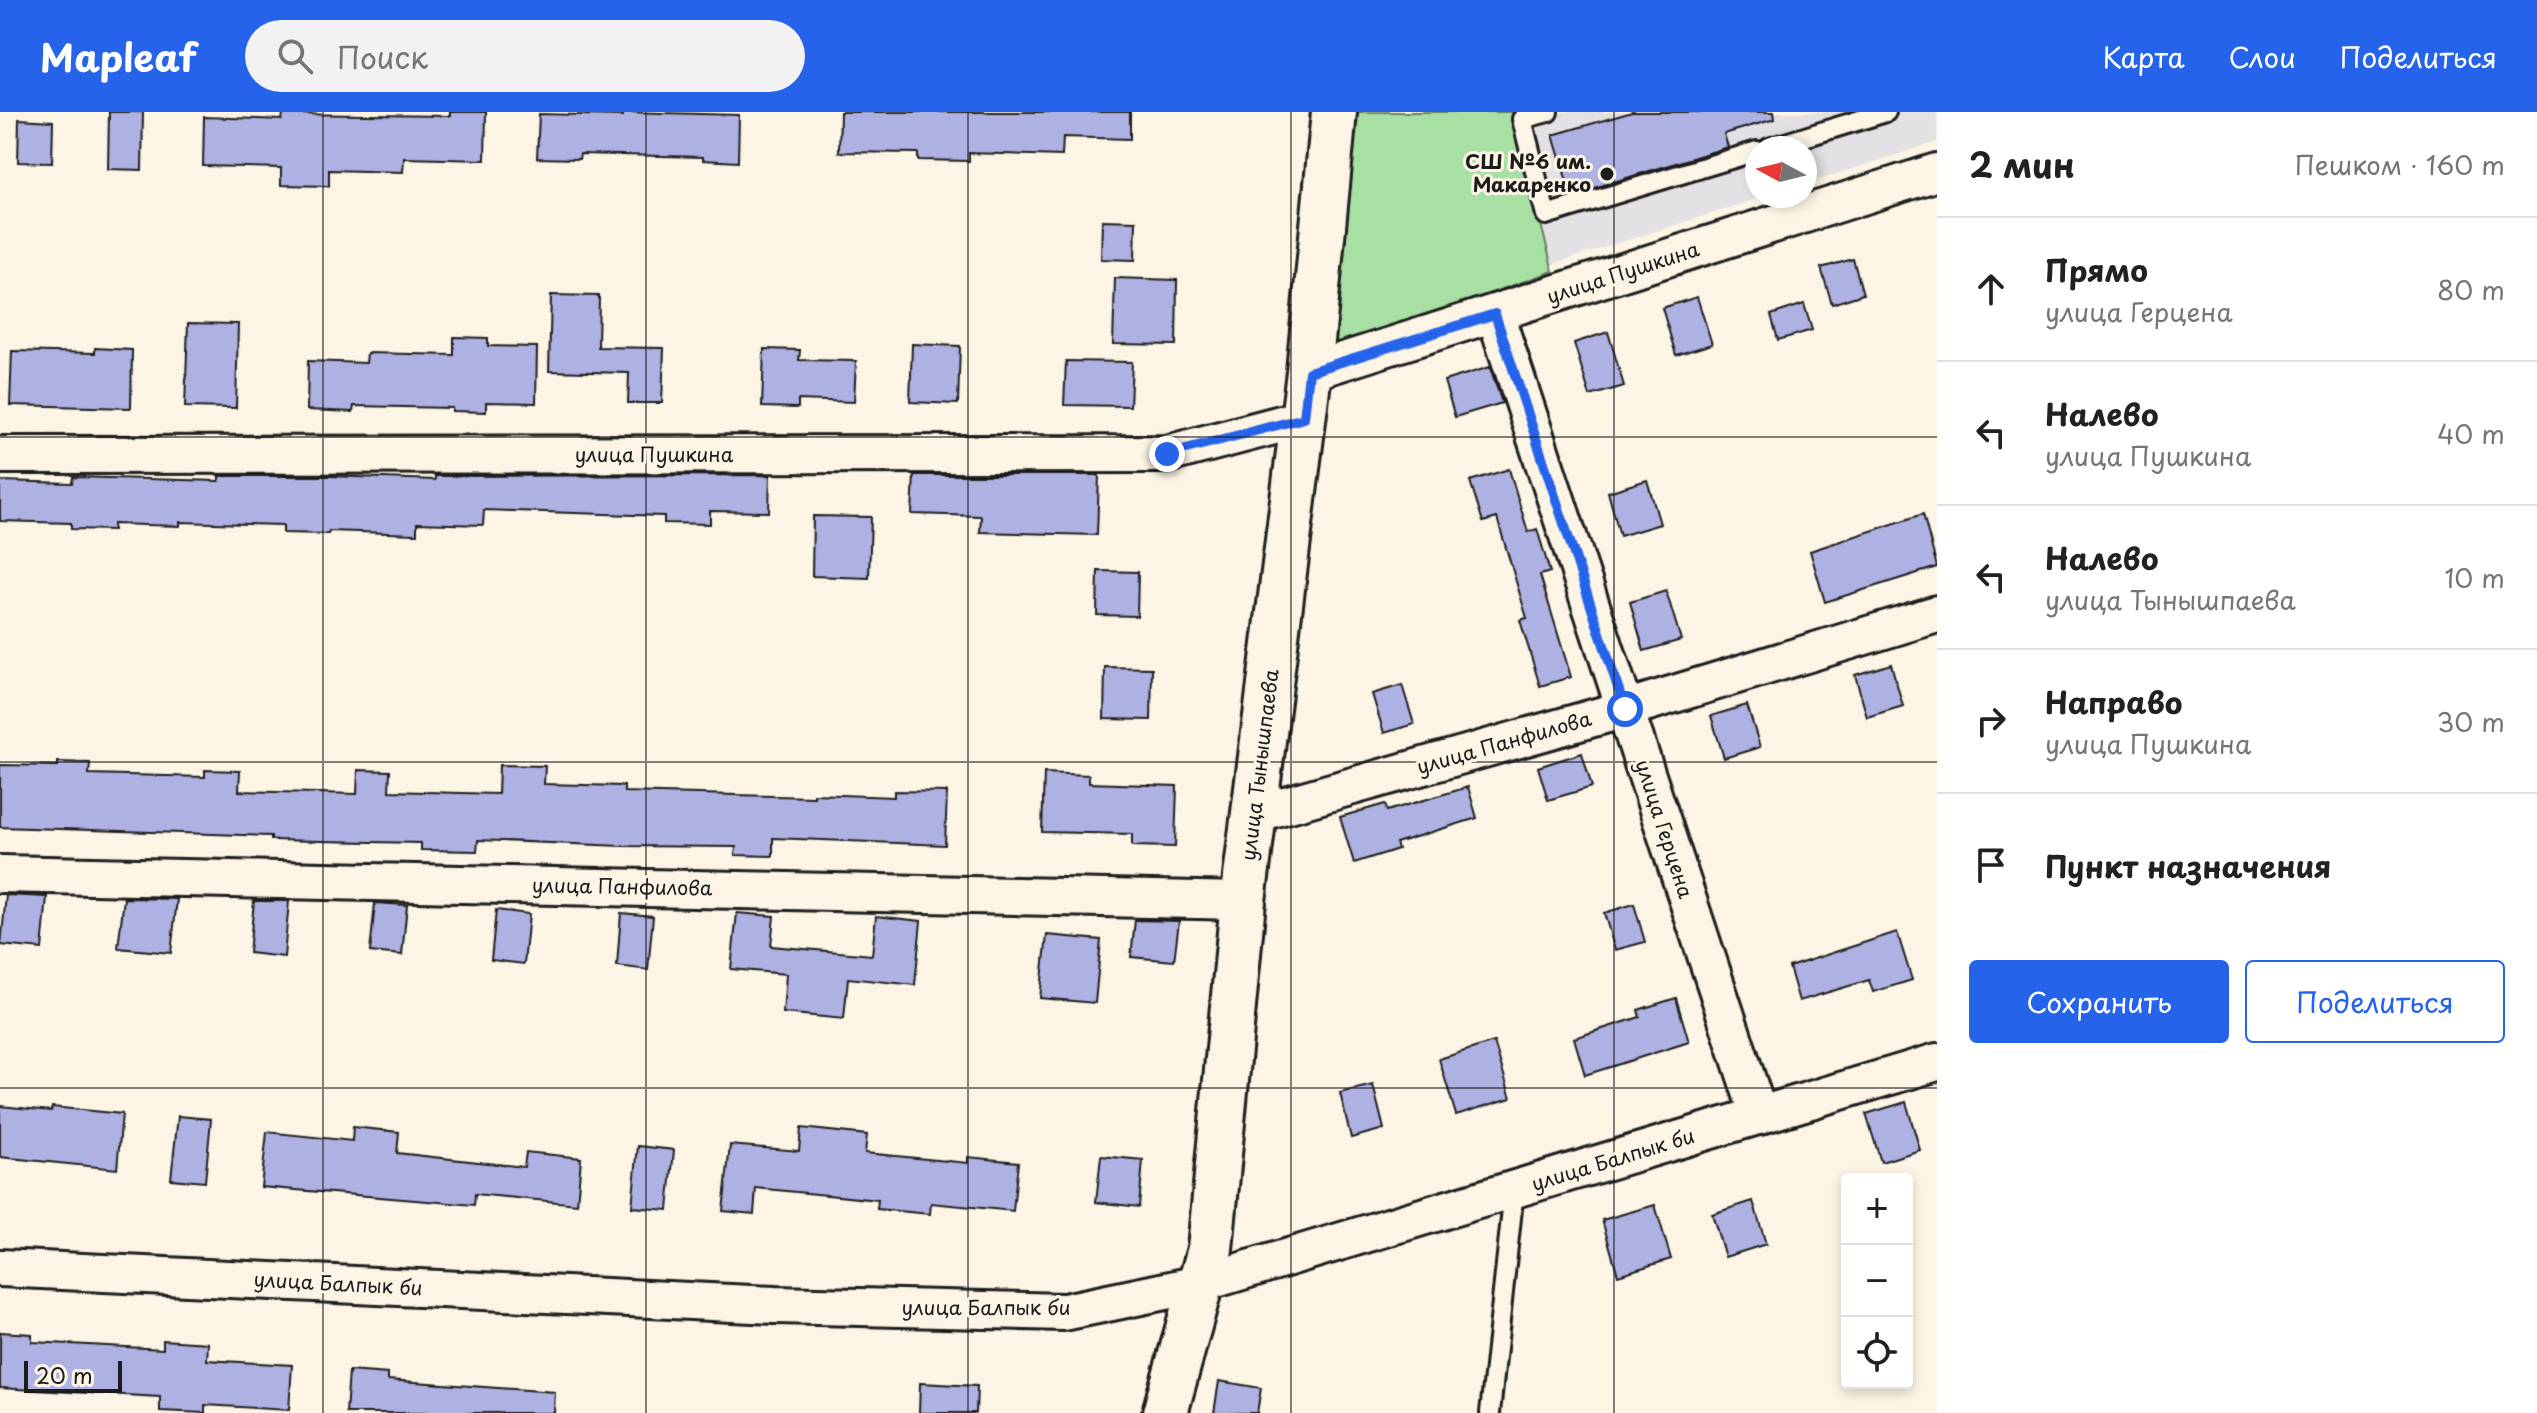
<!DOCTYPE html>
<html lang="ru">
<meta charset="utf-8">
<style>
body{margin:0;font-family:"Playpen Sans",sans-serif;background:#f2f2f2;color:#202124}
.controls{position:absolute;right:24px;bottom:24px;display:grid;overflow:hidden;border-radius:8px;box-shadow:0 4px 12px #0003}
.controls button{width:72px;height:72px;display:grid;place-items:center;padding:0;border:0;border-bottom:2px solid #e0e0e0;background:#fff;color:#202124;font:40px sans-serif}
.compass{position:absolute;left:1745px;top:24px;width:72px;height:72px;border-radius:50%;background:#fff;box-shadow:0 4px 12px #0003;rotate:277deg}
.scale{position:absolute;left:24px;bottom:20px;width:98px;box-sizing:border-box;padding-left:8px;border:4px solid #1c1c1c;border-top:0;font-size:22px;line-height:28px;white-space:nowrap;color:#1c1c1c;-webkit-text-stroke:6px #fcf5e5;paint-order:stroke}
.stop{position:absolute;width:24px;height:24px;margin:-18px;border:6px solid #2563eb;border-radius:50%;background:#fff}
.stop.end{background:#2563eb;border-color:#fff;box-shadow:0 2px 8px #0008}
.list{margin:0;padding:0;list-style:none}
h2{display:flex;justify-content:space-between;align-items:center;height:104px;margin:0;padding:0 32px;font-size:34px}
h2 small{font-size:26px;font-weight:400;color:#757577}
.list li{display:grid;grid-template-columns:52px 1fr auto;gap:24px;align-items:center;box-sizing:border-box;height:144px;padding:0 32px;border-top:2px solid #e0e0e0}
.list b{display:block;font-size:30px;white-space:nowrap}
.list p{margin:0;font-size:26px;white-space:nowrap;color:#757577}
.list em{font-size:26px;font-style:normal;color:#757577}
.actions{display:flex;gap:16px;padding:24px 32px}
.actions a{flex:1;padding:18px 0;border:2px solid #2563eb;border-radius:8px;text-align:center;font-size:28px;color:#2563eb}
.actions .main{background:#2563eb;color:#fff}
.icon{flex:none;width:44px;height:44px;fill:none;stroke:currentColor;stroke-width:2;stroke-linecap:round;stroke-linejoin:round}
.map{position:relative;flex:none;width:1937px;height:1301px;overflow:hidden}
header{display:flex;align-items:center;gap:48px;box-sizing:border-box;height:112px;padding:0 40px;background:#2563eb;color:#fff}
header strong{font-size:38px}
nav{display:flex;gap:44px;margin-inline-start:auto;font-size:28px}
.search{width:560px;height:72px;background:#f2f2f2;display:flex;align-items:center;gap:20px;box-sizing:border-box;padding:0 28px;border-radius:44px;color:#757577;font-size:30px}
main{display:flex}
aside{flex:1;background:#fff}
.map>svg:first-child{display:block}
</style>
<header>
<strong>Mapleaf</strong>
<div class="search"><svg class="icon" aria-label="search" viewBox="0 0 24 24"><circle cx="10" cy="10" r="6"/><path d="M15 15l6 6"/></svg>Поиск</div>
<nav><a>Карта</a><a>Слои</a><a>Поделиться</a></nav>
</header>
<main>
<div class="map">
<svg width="1937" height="1301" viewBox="0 0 1937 1301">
<rect width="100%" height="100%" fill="#fcf5e5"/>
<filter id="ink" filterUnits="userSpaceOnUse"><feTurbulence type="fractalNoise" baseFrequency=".0125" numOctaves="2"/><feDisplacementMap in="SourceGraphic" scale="16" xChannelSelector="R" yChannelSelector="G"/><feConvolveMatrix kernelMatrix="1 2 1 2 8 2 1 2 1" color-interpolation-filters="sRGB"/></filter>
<g filter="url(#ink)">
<path fill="#e4e1e4" d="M1399,0H1937V30L1805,72V36H1757V84H1766L1378,208Z"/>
<path fill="#a8dfa3" stroke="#627e60" stroke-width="2" d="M1348,0H1512L1553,159L1327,239Z"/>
<g fill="#adb2e3" stroke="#1c1c1c" stroke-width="2">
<path d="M109,0H143L142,58L108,57Z"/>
<path d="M450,0H486L485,48L404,46L403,60L329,58V74L281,73V56L203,54L204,5L282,8L283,2L450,4Z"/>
<path d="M623,0L739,3L738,50L703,48V45L580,42L579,47L537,46L539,2L623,4Z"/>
<path d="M840,0H1130V27L1063,25L1062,44L969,41V49L918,48V41L839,40Z"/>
<path d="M1632,0H1774L1775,7L1724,22L1728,35L1571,83L1553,23Z"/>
<path d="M19,7L53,9L52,51L18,50Z"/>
<path d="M1102,108L1136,109L1135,148L1101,147Z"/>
<path d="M1853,147L1863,182L1832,192L1821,156Z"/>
<path d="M1115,166L1177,168L1176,233L1113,232Z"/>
<path d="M551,183L599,184L598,235L664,236L662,291H628L629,261L549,259Z"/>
<path d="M1697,185L1712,232L1676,243L1662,196Z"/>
<path d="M1804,192L1812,218L1778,228L1771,203Z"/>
<path d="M188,211L238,212L236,296L185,295Z"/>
<path d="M1608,220L1624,274L1590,284L1574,231Z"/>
<path d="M454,225L488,226V234L537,235L536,291L486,290V300L452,299V296L354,294L353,300L307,298L308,249L366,251L367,241L454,243Z"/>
<path d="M912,232L960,234L958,292L910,290Z"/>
<path d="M95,236L132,238L131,296L10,293L12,239L95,241Z"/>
<path d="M764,237L800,238L799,248L856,249L854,290L798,288V296L762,295Z"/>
<path d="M1066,249L1132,250L1130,294L1064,293Z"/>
<path d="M1490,255L1502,291L1455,305L1444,269Z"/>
<path d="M1509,357L1528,420L1537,417L1550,460L1540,463L1571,565L1540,574L1520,508L1527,506L1497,406L1483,410L1470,369Z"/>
<path d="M770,363L769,400L710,399V412L664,411V404L484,398L483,413L417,411V422L329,419L328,422L283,421V413L180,410V414L113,412V418L71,417V411L0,409V369L72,371L73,365L219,369V364H330L435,368V364Z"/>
<path d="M914,363H1099L1097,423L980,420L981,404L912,402Z"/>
<path d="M1647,368L1660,412L1620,424L1608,380Z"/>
<path d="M1923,402L1937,455L1825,490L1810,439Z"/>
<path d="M813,404L871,405L869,466L812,464Z"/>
<path d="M1098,459L1138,460L1137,504L1097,503Z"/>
<path d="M1666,479L1681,528L1644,539L1630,490Z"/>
<path d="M1891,552L1903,594L1867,605L1855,563Z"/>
<path d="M1105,555L1152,556L1151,608L1104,607Z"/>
<path d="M1402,573L1414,612L1384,621L1372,582Z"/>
<path d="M1747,593L1760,635L1724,646L1711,604Z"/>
<path d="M1582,641L1592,675L1548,688L1538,655Z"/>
<path d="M58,650L90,651L89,662L205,665V658L240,659L239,679L357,682L358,658L390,659L389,679L498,682L499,653L545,654L544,672L624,674V680L814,685V682L894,685V679L947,680L945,733L773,726V744L735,743L736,735L622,734L478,728L477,739L421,738V731L271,728V724L0,715V653L58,654Z"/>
<path d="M1044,661L1089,663V671L1177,674L1175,735L1132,734V722L1042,720Z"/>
<path d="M1468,675L1477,706L1396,731L1398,737L1354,751L1340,705L1385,692L1387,699Z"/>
<path d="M6,783L47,785L42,837L1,833Z"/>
<path d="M124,786L177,787L171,841L118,836Z"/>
<path d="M254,789H289L284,845L249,841Z"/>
<path d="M375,791L407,793L402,843L370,840Z"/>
<path d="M1634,792L1645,830L1615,838L1604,801Z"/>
<path d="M496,798L529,802L524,852L491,848Z"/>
<path d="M621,801L653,804L648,858L617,854Z"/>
<path d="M737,801L774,804L771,834L872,843L876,804L921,809L915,873L848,866L844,907L783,901L786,862L731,857Z"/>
<path d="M1135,808L1179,809L1174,849L1131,845Z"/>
<path d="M1897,820L1912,868L1873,880L1869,868L1799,889L1789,855Z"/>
<path d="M1047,823L1101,828L1095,891L1040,886Z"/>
<path d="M1676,886L1689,930L1585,963L1574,926L1640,905L1638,898Z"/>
<path d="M1494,930L1511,986L1456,1003L1439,947Z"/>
<path d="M1373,973L1384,1017L1351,1026L1340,981Z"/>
<path d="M1906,990L1920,1038L1881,1050L1866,1002Z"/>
<path d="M0,994L51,999L52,995L122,1002L117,1057L0,1045Z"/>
<path d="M178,1004L211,1007L205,1070L171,1067Z"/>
<path d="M353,1015L399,1020L397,1041L524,1055L526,1040L581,1046L577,1092L475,1082L474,1093L261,1075L267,1020L352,1029Z"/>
<path d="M801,1016L867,1023L865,1041L968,1051V1045L1018,1050L1013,1099L931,1091L930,1102L877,1097L878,1088L756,1076L754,1102L723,1099L730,1033L799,1039Z"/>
<path d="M638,1034L674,1038L668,1098L632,1095Z"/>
<path d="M1101,1044L1143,1048L1139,1095L1096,1090Z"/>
<path d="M1753,1089L1766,1132L1725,1145L1712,1102Z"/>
<path d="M1655,1093L1671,1147L1618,1163L1602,1108Z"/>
<path d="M0,1220L32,1222V1230L163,1237V1228L208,1231L207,1248L292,1253L289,1298L205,1293V1301L160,1299V1285L0,1276Z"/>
<path d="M349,1259L388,1262V1268L555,1280L554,1301H346Z"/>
<path d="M1219,1269L1261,1276L1257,1301H1214Z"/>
<path d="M920,1271L977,1274L976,1301H919Z"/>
</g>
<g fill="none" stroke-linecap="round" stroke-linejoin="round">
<g stroke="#1c1c1c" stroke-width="24">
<g id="lane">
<path d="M1548,0L1522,7L1546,103L1757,39"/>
<path d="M1769,36L1886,0"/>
<path d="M1783,84L1789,108"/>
<path d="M1490,1301L1514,1078"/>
</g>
</g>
<g stroke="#1c1c1c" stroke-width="42">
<g id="street">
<path d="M1495,202L1759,1004"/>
<path d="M1309,260L1937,60"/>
<path d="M0,343L1167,342L1304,306"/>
<path d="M1254,702L1625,597L1937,502"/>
<path d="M0,762L1243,789"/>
<path d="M0,1156L775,1193L1064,1200L1199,1172L1937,950"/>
</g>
</g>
<g stroke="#1c1c1c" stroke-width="50">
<path id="secondary" d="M1165,1301L1210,1137L1243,789L1309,260L1334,0"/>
</g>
<use href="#lane" stroke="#fcf5e5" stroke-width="18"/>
<use href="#street" stroke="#fcf5e5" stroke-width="36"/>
<use href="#secondary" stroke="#fcf5e5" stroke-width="44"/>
</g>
</g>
<g fill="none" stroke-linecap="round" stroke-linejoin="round" filter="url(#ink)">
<path stroke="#2563eb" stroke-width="10" d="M1167,342L1304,306L1309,260L1495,202L1625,597"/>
</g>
<path fill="none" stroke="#1c1c1c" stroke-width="2" stroke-opacity="0.55" d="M323,0V1301M646,0V1301M968,0V1301M1291,0V1301M1614,0V1301M0,325H1937M0,650H1937M0,976H1937"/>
<circle fill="#1c1c1c" stroke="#fcf5e5" stroke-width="3" cx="1607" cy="62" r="8"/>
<g text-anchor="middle" stroke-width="6" stroke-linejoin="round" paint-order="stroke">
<g font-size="20" font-weight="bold" fill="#1c1c1c" stroke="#fcf5e5" text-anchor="end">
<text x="1591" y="57">СШ №6 им.<tspan x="1591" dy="23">Макаренко</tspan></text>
</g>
<g font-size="20" fill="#1c1c1c" stroke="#fcf5e5">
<text transform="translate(1623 161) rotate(-18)" y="7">улица Пушкина</text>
<text x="654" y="350">улица Пушкина</text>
<text transform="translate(1504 631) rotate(-16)" y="7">улица Панфилова</text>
<text transform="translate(1260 653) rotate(-83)" y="7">улица Тынышпаева</text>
<text transform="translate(1664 717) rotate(72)" y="7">улица Герцена</text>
<text transform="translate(622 775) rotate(1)" y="7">улица Панфилова</text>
<text transform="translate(1613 1048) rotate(-17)" y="7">улица Балпык би</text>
<text transform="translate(338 1172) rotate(3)" y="7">улица Балпык би</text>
<text x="986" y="1203">улица Балпык би</text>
</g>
</g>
</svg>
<div class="controls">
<button>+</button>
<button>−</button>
<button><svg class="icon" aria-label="locate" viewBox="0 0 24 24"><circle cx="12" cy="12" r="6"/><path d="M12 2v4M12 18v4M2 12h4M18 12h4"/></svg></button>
</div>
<svg class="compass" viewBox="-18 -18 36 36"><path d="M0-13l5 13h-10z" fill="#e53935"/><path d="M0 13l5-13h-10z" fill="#757577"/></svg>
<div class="scale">20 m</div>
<div class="stop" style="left:1625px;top:597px"></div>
<div class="stop end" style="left:1167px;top:342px"></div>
</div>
<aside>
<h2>2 мин<small>Пешком · 160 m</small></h2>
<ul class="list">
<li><svg class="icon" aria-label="ahead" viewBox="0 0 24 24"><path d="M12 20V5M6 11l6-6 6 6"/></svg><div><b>Прямо</b><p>улица Герцена</p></div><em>80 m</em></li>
<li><svg class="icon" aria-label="left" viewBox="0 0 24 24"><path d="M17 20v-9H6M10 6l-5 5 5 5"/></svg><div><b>Налево</b><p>улица Пушкина</p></div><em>40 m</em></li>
<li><svg class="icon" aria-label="left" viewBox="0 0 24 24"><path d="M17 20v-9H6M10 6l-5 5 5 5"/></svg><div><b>Налево</b><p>улица Тынышпаева</p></div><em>10 m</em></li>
<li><svg class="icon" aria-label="right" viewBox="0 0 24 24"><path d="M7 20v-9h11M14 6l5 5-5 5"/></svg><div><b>Направо</b><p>улица Пушкина</p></div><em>30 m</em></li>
<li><svg class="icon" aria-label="arrive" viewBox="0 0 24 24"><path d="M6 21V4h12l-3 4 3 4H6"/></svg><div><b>Пункт назначения</b></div></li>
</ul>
<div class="actions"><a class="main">Сохранить</a><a>Поделиться</a></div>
</aside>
</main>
